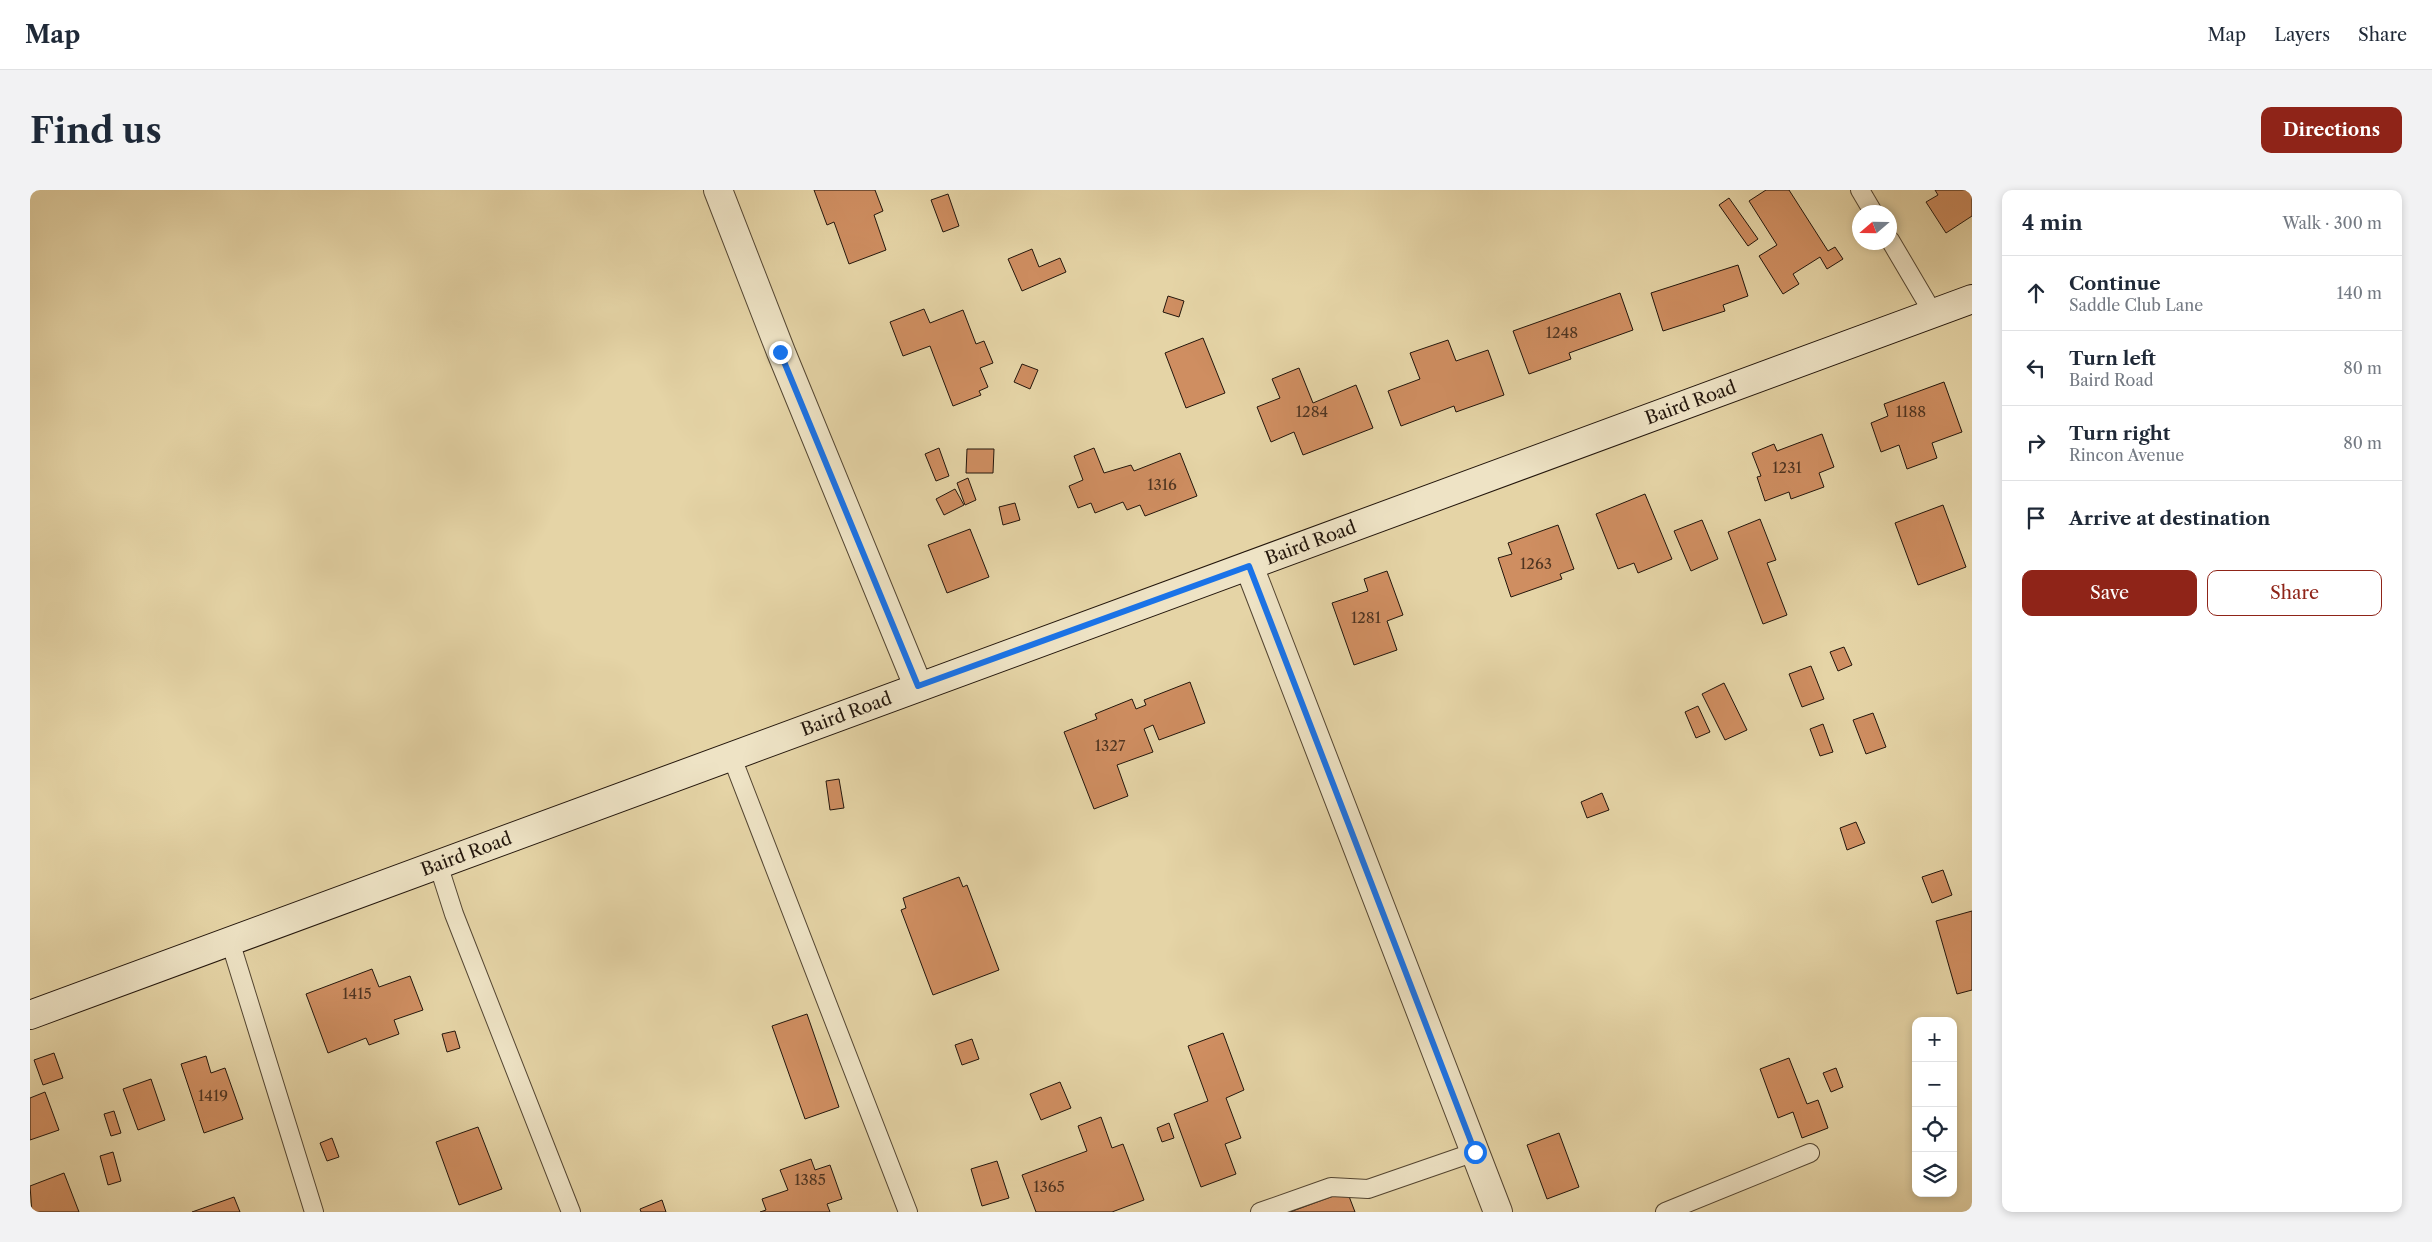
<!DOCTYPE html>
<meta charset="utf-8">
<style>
body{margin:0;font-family:"Libre Caslon Text",serif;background:#f2f2f3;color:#1f2937}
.controls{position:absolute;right:15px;bottom:15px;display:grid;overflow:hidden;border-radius:10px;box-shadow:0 2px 8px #0003}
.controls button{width:45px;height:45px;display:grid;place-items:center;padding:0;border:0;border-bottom:1px solid #e0e1e3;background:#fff;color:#1f2937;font:25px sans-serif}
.compass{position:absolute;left:1822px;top:15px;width:45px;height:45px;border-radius:50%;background:#fff;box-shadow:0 2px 8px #0003;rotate:250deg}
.stop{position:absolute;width:15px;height:15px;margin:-11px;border:4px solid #1a73e8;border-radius:50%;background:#fff}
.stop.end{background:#1a73e8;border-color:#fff;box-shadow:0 1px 5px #0008}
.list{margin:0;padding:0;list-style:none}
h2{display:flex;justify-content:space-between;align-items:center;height:65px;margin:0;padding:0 20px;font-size:21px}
h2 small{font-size:16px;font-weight:400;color:#747a83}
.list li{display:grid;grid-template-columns:32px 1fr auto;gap:15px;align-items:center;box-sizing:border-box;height:75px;padding:0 20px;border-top:1px solid #e0e1e3}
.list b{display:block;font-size:19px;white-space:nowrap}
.list p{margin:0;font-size:16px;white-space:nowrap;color:#747a83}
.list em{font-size:16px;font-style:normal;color:#747a83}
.actions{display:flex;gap:10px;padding:15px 20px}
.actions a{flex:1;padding:11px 0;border:1px solid #8f2418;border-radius:10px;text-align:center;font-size:18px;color:#8f2418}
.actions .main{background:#8f2418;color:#fff}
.icon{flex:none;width:28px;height:28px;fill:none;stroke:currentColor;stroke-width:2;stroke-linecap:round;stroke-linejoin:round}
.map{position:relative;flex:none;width:1942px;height:1022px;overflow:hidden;border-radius:10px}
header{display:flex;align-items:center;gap:30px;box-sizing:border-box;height:70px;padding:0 25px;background:#fff;border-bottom:1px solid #e0e1e3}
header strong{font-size:24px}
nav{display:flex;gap:28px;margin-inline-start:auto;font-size:18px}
.intro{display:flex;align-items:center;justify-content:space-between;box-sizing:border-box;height:120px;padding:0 30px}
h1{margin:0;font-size:35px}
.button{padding:12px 22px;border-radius:10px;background:#8f2418;color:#fff;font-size:18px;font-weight:700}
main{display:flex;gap:30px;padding:0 30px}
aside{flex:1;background:#fff;border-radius:10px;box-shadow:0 2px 8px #0003}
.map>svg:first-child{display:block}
</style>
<header>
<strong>Map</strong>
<nav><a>Map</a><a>Layers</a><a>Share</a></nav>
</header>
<div class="intro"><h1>Find us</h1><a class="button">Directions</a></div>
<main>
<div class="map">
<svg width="1942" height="1022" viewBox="0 0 1942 1022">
<rect width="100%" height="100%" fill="#e5d4a6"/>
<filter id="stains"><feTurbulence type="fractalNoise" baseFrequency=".004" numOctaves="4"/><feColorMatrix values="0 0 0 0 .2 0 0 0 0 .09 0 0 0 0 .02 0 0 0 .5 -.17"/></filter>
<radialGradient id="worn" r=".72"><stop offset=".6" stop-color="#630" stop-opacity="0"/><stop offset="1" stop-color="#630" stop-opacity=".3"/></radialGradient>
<g fill="#cf8e61" stroke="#23160c">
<path d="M784,0H845L853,21L844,25L856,60L819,74L804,32L797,35Z"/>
<path d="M1736,0H1759L1798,61L1805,57L1813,69L1797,79L1790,67L1763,84L1769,94L1753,104L1729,66L1747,55L1719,11Z"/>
<path d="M1905,0H1942V26L1916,43L1896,12L1908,5Z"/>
<path d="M918,4L929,36L913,42L901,10Z"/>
<path d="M1699,8L1728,49L1718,56L1689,15Z"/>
<path d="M1002,59L1009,77L1030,68L1036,82L992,101L978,69Z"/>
<path d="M1708,75L1718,106L1693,115L1695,121L1633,141L1621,103Z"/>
<path d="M1590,103L1603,140L1539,163L1541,169L1499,184L1483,141Z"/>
<path d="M1138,106L1154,111L1149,127L1133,122Z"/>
<path d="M894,119L900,133L933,120L946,154L954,151L963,173L950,178L958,197L949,201L951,205L923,216L900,156L873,166L860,132Z"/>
<path d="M1173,148L1195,203L1156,218L1135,163Z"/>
<path d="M1418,150L1426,171L1458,160L1474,205L1426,222L1424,216L1371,236L1358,201L1390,189L1380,163Z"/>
<path d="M992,174L1008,180L1000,199L984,192Z"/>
<path d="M1269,178L1283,213L1326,195L1343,238L1273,265L1264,242L1241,252L1227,217L1250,208L1242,189Z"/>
<path d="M1914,192L1932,242L1902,253L1907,268L1877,279L1869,255L1851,262L1841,233L1858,226L1854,214Z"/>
<path d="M1792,244L1804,277L1789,283L1794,297L1761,309L1759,302L1735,311L1727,287L1731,286L1722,263L1744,254L1747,261Z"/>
<path d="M909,258L919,286L906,291L895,264Z"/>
<path d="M1064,258L1074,283L1101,275L1104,281L1150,263L1167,306L1115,326L1110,315L1097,320L1093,312L1065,323L1061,313L1048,318L1039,296L1053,290L1044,266Z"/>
<path d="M937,259H964L963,283H936Z"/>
<path d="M938,288L946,310L935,315L927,293Z"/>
<path d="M925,299L934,315L914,325L906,309Z"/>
<path d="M1615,304L1642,369L1608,383L1604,373L1588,379L1566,324Z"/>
<path d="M985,313L990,330L973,335L969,317Z"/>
<path d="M1913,315L1936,377L1888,395L1865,333Z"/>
<path d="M1730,329L1746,370L1737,373L1757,425L1733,434L1698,342Z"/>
<path d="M1672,330L1688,369L1661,381L1644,341Z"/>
<path d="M1528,335L1544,379L1530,384L1532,389L1481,407L1468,368L1482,364L1478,353Z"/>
<path d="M940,339L959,387L917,403L898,355Z"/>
<path d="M1357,381L1373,425L1357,431L1367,460L1324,475L1302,413L1338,401L1334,389Z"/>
<path d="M1814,457L1822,475L1808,481L1800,462Z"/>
<path d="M1781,476L1794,509L1772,517L1759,484Z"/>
<path d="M1160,492L1175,533L1129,550L1123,535L1114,539L1123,562L1087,575L1098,606L1064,619L1034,542L1067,529L1065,524L1102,509L1106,519L1116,515L1114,510Z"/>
<path d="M1694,493L1717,540L1695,550L1672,504Z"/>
<path d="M1668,516L1680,542L1666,548L1655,522Z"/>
<path d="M1843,523L1856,557L1836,564L1823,530Z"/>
<path d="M1793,534L1803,562L1790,566L1780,539Z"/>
<path d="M809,589L814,618L800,620L796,591Z"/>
<path d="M1572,603L1579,620L1557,628L1551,612Z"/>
<path d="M1826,632L1835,653L1817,660L1810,638Z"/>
<path d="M1913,680L1922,705L1902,713L1892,687Z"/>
<path d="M929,687L933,697L937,695L969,780L903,805L871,720L876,718L873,708Z"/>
<path d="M1942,721V800L1927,804L1906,731Z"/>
<path d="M342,779L349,797L380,786L393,820L364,830L369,844L339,855L336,848L298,863L276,804Z"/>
<path d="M777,824L809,917L775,929L742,836Z"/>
<path d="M425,841L430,858L417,862L412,844Z"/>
<path d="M1193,843L1214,900L1196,908L1211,948L1195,954L1206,984L1171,997L1144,924L1178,911L1158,856Z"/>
<path d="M942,849L949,869L932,875L925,855Z"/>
<path d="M24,863L33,888L13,895L4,870Z"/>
<path d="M176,866L181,883L195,878L213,929L174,943L151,874Z"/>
<path d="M1759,868L1777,914L1788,910L1798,938L1772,948L1763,922L1748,928L1730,879Z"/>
<path d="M1806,878L1813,897L1801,902L1793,883Z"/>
<path d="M121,889L135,930L108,940L93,899Z"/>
<path d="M1030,892L1041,918L1011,930L1000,904Z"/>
<path d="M15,902L29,940L0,950V908Z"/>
<path d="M84,921L91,943L81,946L74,924Z"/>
<path d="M1071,927L1082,958L1093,954L1114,1010L1082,1022H1006L992,985L1057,961L1048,936Z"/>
<path d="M1139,933L1144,948L1132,952L1127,938Z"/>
<path d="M448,937L472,999L429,1015L406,952Z"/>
<path d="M1529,943L1549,997L1517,1009L1497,955Z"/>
<path d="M302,948L309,967L297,971L290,953Z"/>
<path d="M83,962L91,991L78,995L70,966Z"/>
<path d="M781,969L785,980L800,975L812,1009L797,1014L800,1022H730L736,1020L732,1009L758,1000L750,980Z"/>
<path d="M967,971L979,1008L952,1016L941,979Z"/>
<path d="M34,983L49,1022H2L0,996Z"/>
<path d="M1317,1001L1325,1022H1260Z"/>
<path d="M204,1007L210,1022H162Z"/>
<path d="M632,1010L636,1022H611L610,1019Z"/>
</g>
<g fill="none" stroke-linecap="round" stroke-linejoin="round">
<g stroke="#544632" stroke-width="20">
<g id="lane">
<path d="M1830,0L1843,22"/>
<path d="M1860,50L1903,123"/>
<path d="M701,565L878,1022"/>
<path d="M408,674L424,724L541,1022"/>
<path d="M200,751L284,1022"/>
<path d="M1230,1022L1301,997L1338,999L1445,962"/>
<path d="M1635,1022L1780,963"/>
</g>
</g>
<g stroke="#544632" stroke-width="30">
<g id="street">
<path d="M688,0L751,162L888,496"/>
<path d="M1219,376L1468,1022"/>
</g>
</g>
<g stroke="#23160c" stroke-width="30">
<g id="secondary">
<path id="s1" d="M0,825L1942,109"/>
</g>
</g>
<use href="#lane" stroke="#eee3c5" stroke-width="18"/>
<use href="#street" stroke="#eee3c5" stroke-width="28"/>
<use href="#secondary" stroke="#eee3c5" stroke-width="28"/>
</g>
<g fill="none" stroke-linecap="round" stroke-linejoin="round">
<path stroke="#1a73e8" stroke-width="6" d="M750,162L888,496L1219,376L1445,962"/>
</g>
<g text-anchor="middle" stroke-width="5" stroke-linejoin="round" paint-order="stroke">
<g font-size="15" fill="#4e3421">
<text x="1532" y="148">1248</text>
<text x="1282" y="227">1284</text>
<text x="1881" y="227">1188</text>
<text x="1757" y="283">1231</text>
<text x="1132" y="300">1316</text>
<text x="1506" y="379">1263</text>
<text x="1336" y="433">1281</text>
<text x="1080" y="561">1327</text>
<text x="327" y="809">1415</text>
<text x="183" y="911">1419</text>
<text x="780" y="995">1385</text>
<text x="1019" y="1002">1365</text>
</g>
<g font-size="18" fill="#23160c" stroke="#eee3c5">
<text dy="6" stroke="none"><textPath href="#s1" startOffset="1770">Baird Road</textPath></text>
<text dy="6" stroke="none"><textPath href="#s1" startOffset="1365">Baird Road</textPath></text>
<text dy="6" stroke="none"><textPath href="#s1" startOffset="870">Baird Road</textPath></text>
<text dy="6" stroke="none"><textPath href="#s1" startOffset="465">Baird Road</textPath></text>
</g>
</g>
<rect width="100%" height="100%" filter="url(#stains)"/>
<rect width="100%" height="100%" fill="url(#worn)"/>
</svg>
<div class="controls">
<button>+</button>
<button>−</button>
<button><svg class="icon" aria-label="locate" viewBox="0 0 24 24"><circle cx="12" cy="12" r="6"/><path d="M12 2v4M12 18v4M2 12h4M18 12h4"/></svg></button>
<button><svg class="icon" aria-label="layers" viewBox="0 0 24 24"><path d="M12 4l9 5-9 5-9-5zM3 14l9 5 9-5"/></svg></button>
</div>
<svg class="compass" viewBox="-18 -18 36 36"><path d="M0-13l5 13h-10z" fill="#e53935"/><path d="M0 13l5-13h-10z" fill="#747a83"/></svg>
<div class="stop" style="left:1445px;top:962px"></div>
<div class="stop end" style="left:750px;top:162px"></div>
</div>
<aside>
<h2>4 min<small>Walk · 300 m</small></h2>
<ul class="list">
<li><svg class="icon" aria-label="ahead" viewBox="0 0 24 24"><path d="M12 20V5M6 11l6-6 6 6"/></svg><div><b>Continue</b><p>Saddle Club Lane</p></div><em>140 m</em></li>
<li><svg class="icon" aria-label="left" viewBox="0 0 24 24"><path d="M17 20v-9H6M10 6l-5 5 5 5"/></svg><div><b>Turn left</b><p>Baird Road</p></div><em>80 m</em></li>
<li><svg class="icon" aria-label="right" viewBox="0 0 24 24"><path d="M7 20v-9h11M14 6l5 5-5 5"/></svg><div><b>Turn right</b><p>Rincon Avenue</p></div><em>80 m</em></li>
<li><svg class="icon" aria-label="arrive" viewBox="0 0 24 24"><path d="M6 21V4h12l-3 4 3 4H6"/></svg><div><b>Arrive at destination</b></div></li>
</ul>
<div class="actions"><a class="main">Save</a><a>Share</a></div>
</aside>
</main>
